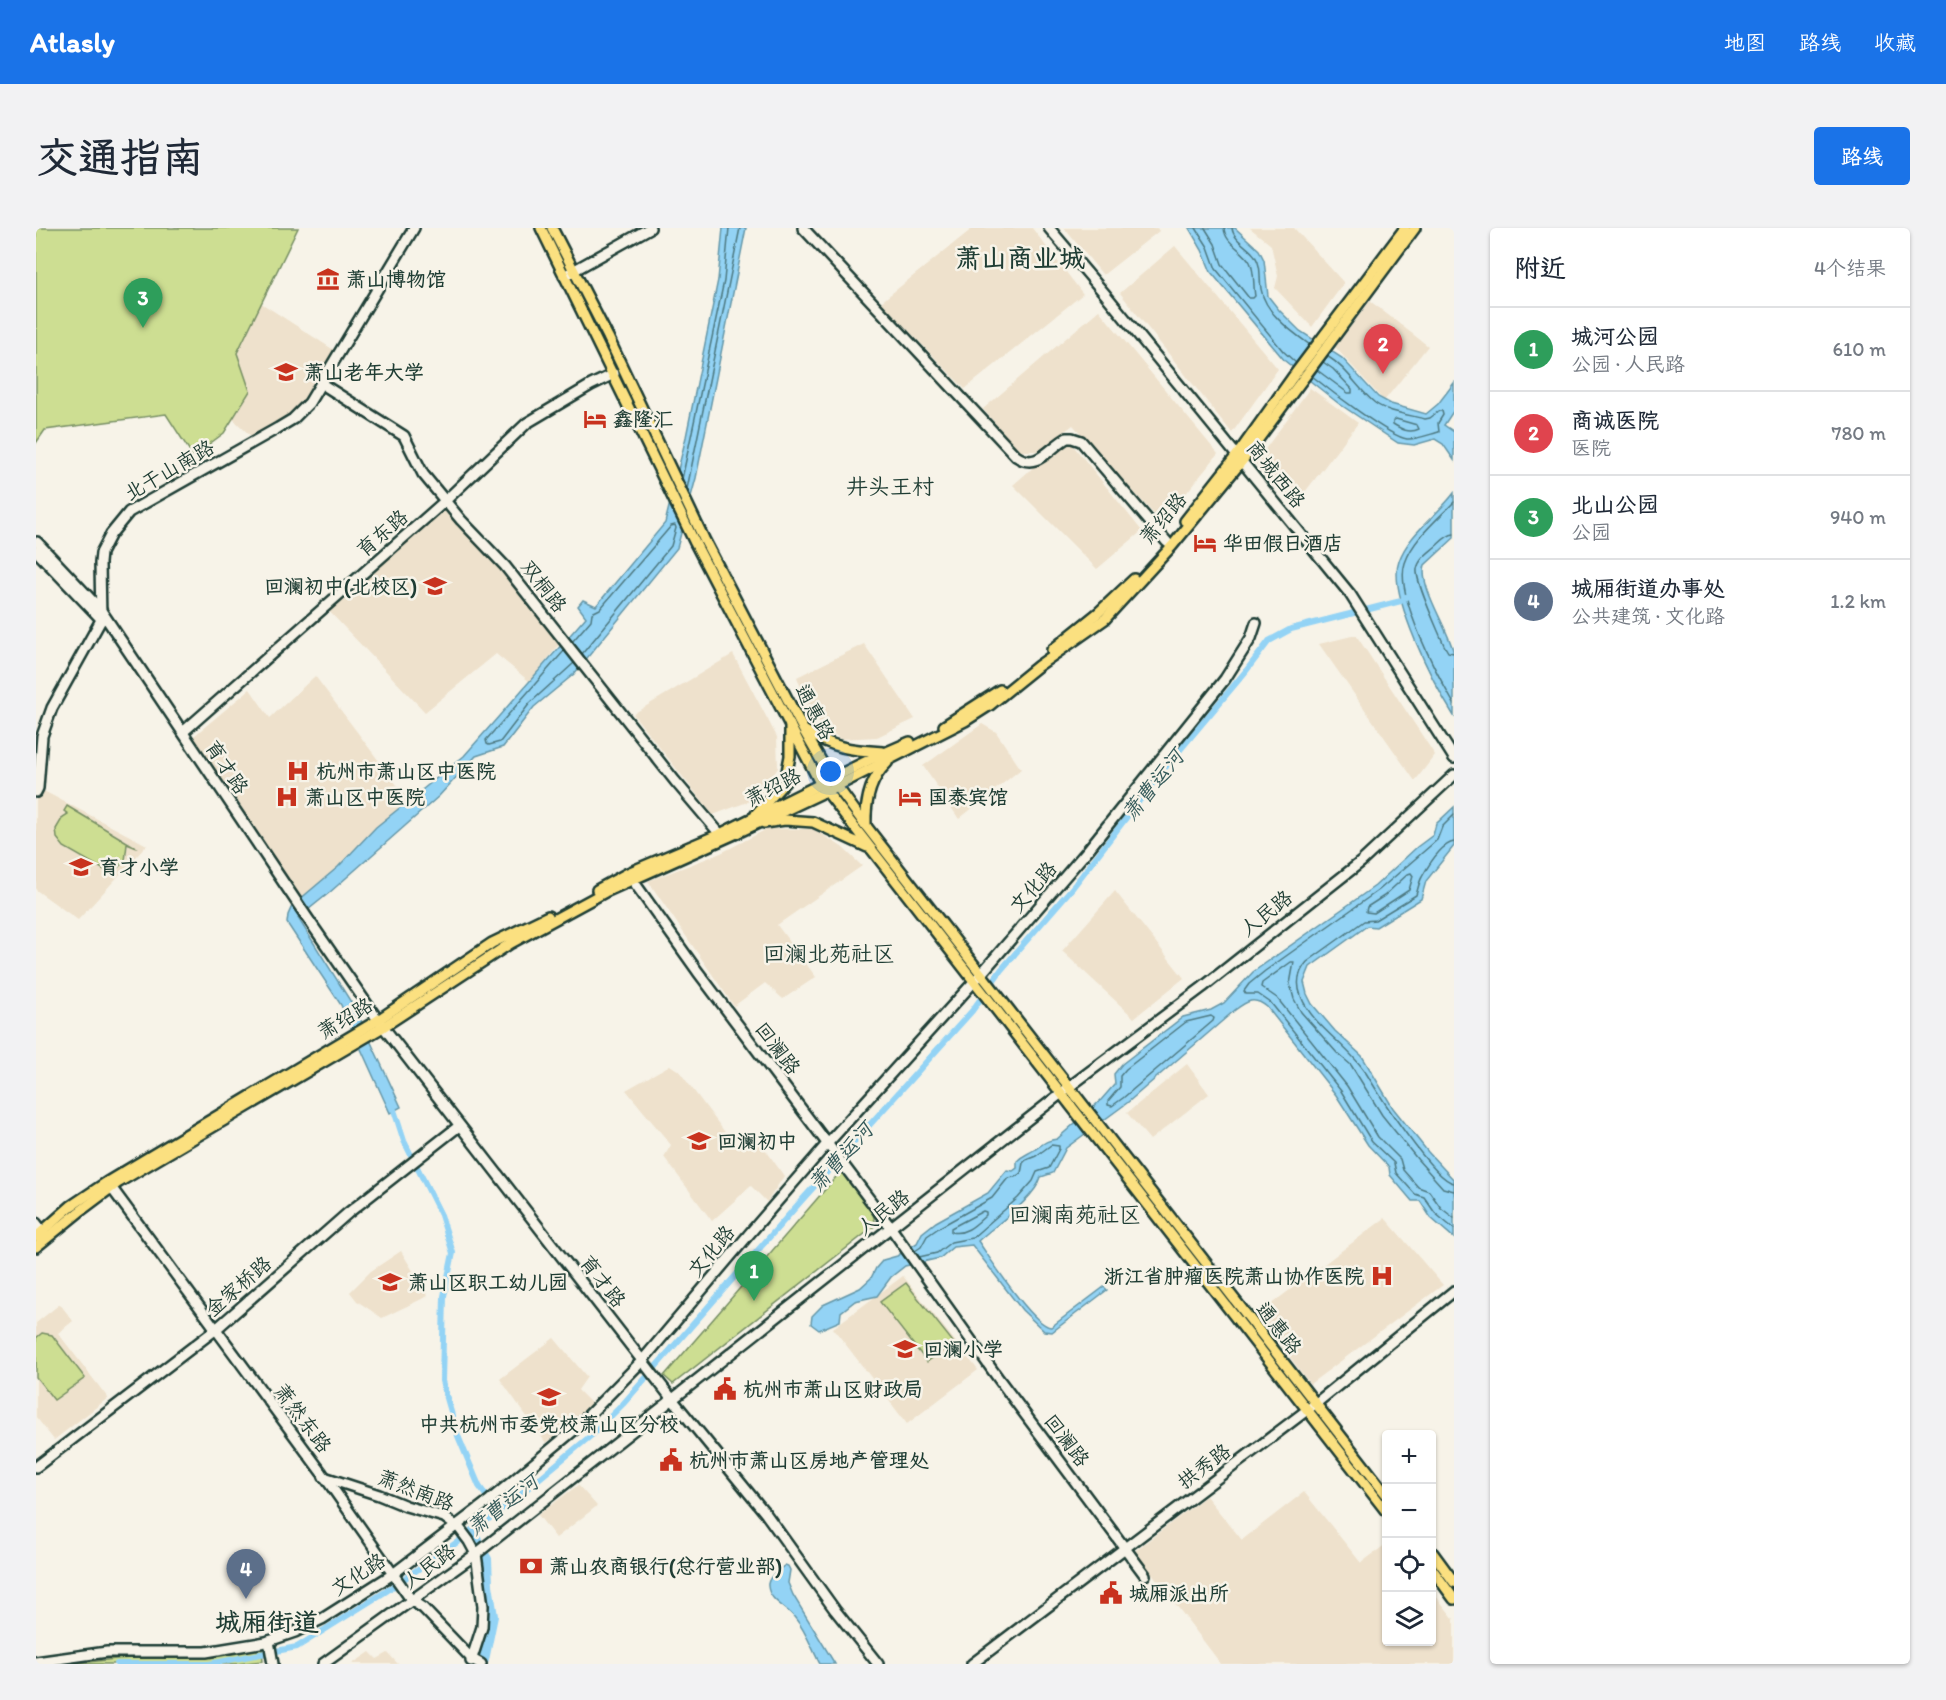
<!DOCTYPE html>
<html lang="zh">
<meta charset="utf-8">
<style>
body{margin:0;font-family:Itim,"LXGW WenKai TC",sans-serif;background:#f2f2f3;color:#1f2937}
.controls{position:absolute;right:18px;bottom:18px;display:grid;overflow:hidden;border-radius:6px;box-shadow:0 2px 4px #0004}
.controls button{width:54px;height:54px;display:grid;place-items:center;padding:0;border:0;border-bottom:2px solid #e0e1e3;background:#fff;color:#1f2937;font:30px sans-serif}
.you{position:absolute;left:795px;top:544px;width:21px;height:21px;margin:-15px;border:4px solid #fff;border-radius:50%;background:#1a73e8;box-shadow:0 0 0 9px #1a73e833}
.badge{display:grid;place-items:center;width:39px;height:39px;border-radius:50%;background:#1a73e8;color:#fff;font-size:20px;font-weight:700}
.pin{position:absolute;translate:-50% -50px;filter:drop-shadow(0 2px 3px #0008)}
.pin::after{content:'';position:absolute;top:32px;width:21px;height:18px;background:inherit;clip-path:polygon(0 0,100% 0,50% 100%)}
.list{margin:0;padding:0;list-style:none}
h2{display:flex;justify-content:space-between;align-items:center;height:78px;margin:0;padding:0 24px;font-size:26px}
h2 small{font-size:20px;font-weight:400;color:#747a83}
.list li{display:grid;grid-template-columns:39px 1fr auto;gap:18px;align-items:center;box-sizing:border-box;height:84px;padding:0 24px;border-top:2px solid #e0e1e3}
.list b{display:block;font-size:22px;white-space:nowrap}
.list p{margin:0;font-size:20px;white-space:nowrap;color:#747a83}
.list em{font-size:20px;font-style:normal;color:#747a83}
.icon{flex:none;width:33px;height:33px;fill:none;stroke:currentColor;stroke-width:2;stroke-linecap:round;stroke-linejoin:round}
.map{position:relative;flex:none;width:1418px;height:1436px;overflow:hidden;border-radius:6px}
header{display:flex;align-items:center;gap:36px;box-sizing:border-box;height:84px;padding:0 30px;background:#1a73e8;color:#fff}
header strong{font-size:28px}
nav{display:flex;gap:33px;margin-inline-start:auto;font-size:21px}
.intro{display:flex;align-items:center;justify-content:space-between;box-sizing:border-box;height:144px;padding:0 36px}
h1{margin:0;font-size:42px}
.button{padding:15px 27px;border-radius:6px;background:#1a73e8;color:#fff;font-size:21px;font-weight:700}
main{display:flex;gap:36px;padding:0 36px}
aside{flex:1;background:#fff;border-radius:6px;box-shadow:0 2px 4px #0004}
.map>svg:first-child{display:block}
</style>
<header>
<strong>Atlasly</strong>
<nav><a>地图</a><a>路线</a><a>收藏</a></nav>
</header>
<div class="intro"><h1>交通指南</h1><a class="button">路线</a></div>
<main>
<div class="map">
<svg width="1418" height="1436" viewBox="0 0 1418 1436">
<rect width="100%" height="100%" fill="#f7f3e8"/>
<filter id="ink" filterUnits="userSpaceOnUse"><feTurbulence type="fractalNoise" baseFrequency=".0167" numOctaves="2"/><feDisplacementMap in="SourceGraphic" scale="12" xChannelSelector="R" yChannelSelector="G"/><feConvolveMatrix kernelMatrix="1 2 1 2 8 2 1 2 1" color-interpolation-filters="sRGB"/></filter>
<g filter="url(#ink)">
<g fill="#eee1cc">
<path d="M937,0H996L1047,66L929,161L845,74Z"/>
<path d="M1028,0H1121L1123,3L1067,47Z"/>
<path d="M1214,0H1258L1308,55L1276,99L1239,60L1242,48L1235,17Z"/>
<path d="M1139,18L1242,141L1196,205L1084,65Z"/>
<path d="M1334,73L1392,118L1348,173L1299,119Z"/>
<path d="M225,75L304,126L273,175L220,213L197,191L214,163L201,125Z"/>
<path d="M1063,82L1182,226L1126,295L1037,197L1003,223H983L947,181Z"/>
<path d="M1274,160L1322,195L1259,277L1219,235Z"/>
<path d="M1031,210L1106,303L1061,341L977,257Z"/>
<path d="M409,273L527,411L494,454L460,426L389,484L289,379Z"/>
<path d="M1320,407L1399,527L1379,553L1283,416Z"/>
<path d="M828,416L879,491L841,509L804,511L776,489L761,449Z"/>
<path d="M697,426L741,509L742,540L722,570L677,587L597,486Z"/>
<path d="M279,448L373,573L340,599L302,639L261,674L152,513L214,461L234,490Z"/>
<path d="M946,496L960,504L985,541L923,591L887,538Z"/>
<path d="M2,560L111,617L42,692L0,662V564Z"/>
<path d="M731,601H777L806,619L826,638L741,697L780,749L747,771L729,755L698,778L612,653L685,625Z"/>
<path d="M1079,663L1148,750L1098,790L1026,723Z"/>
<path d="M1151,836L1173,866L1114,912L1091,885Z"/>
<path d="M634,837L643,843L700,919L720,908L748,948L731,974L715,958L676,993L628,929L635,917L590,862Z"/>
<path d="M1349,990L1407,1057L1274,1156L1222,1086Z"/>
<path d="M365,1023L392,1068L346,1090L321,1073L314,1064L335,1043Z"/>
<path d="M867,1048L942,1142L871,1196L797,1100Z"/>
<path d="M24,1076L37,1093L22,1105L72,1170L18,1212L0,1189V1095Z"/>
<path d="M518,1110L551,1149L542,1162L556,1176L536,1195L510,1215L464,1151Z"/>
<path d="M542,1257L561,1278L520,1310L502,1287Z"/>
<path d="M1268,1264L1325,1335L1350,1316V1414H1396V1363L1418,1391V1436H1185L1099,1323L1170,1268L1206,1312Z"/>
<path d="M334,1424L341,1431L352,1425L362,1436H316Z"/>
</g>
<g fill="#cdde92" stroke="#768e63" stroke-width="1.5">
<path d="M0,0H262L201,125L214,163L188,205L157,228L130,186L9,202L0,215Z"/>
<path d="M31,578L101,620L91,616L89,633L79,642L70,643L28,619L21,610L20,601L27,589L32,586L28,583Z"/>
<path d="M806,942L836,983L840,997L637,1156L628,1148Z"/>
<path d="M870,1055L917,1114L891,1134L844,1074Z"/>
<path d="M6,1105L16,1107L49,1150L18,1172L0,1149V1110Z"/>
<path d="M226,1421L227,1433L201,1436H35L80,1431Z"/>
</g>
<g fill="#93d3f5" stroke="#6597a8" stroke-width="1.5">
<path d="M687,0H710L660,250L641,320L538,446L498,479L467,519L440,528L403,568L293,665L262,690L320,782L365,879L354,885L305,777L251,695L252,687L256,678L302,639L340,599L428,528L550,389L542,378L547,372L560,378L629,295L650,209L682,52Z"/>
<path d="M1153,0H1199L1223,22L1228,32L1232,68L1243,82L1264,103L1306,130L1342,169L1355,176L1390,186L1402,176L1418,155V182L1408,197L1418,204V232L1407,216L1399,211L1378,217L1362,215L1302,175L1249,133L1175,44L1166,22Z"/>
<path d="M1418,265V310L1389,337C1382,358 1414,403 1418,426C1418,443 1418,469 1418,488C1399,458 1351,366 1363,333C1373,305 1401,288 1418,265Z"/>
<path d="M1418,579V618L1390,653L1385,671L1340,699L1331,698L1274,739L1268,754L1271,766L1276,776L1299,803L1326,828L1357,880L1392,924L1418,952V1010L1395,990L1384,973H1376L1354,947L1353,939L1332,917L1300,867L1231,779C1218,768 1211,773 1199,782L1091,875L1030,920L1017,945L1005,949C999,971 959,997 942,1013C954,1030 997,1098 1015,1099L1068,1059L1071,1062L1016,1104L1008,1103L986,1082L936,1017L917,1019L904,1030L869,1038L855,1049L841,1068L819,1073L805,1084L804,1093L783,1102L775,1096L776,1088L787,1077L824,1060L835,1050L840,1040L847,1032L861,1028L881,1015L886,1005L900,994L952,965L971,942L977,943L981,940V933C987,927 992,926 998,922C1006,917 1010,912 1021,911L1065,872L1079,856L1078,846L1086,836L1147,789L1175,782L1188,775L1217,744L1339,658L1381,619L1397,607L1400,596Z"/>
<path d="M749,1337L752,1338L754,1342L752,1355L757,1367L799,1436H784C776,1421 770,1403 759,1390C751,1379 733,1373 732,1358C731,1349 743,1342 749,1337Z"/>
</g>
<g fill="none" stroke-linecap="round" stroke-linejoin="round">
<g stroke="#4d7981" stroke-width="1.5">
<path d="M1160,0L1172,19L1180,41L1247,123L1260,135"/>
<path d="M1169,0L1179,16L1186,36L1213,70H1217L1219,68C1217,57 1219,44 1214,34C1207,21 1189,16 1188,0"/>
<path d="M1196,0C1197,12 1213,19 1219,28C1226,39 1223,49 1225,61C1229,85 1255,103 1274,117"/>
<path d="M1281,142L1312,165H1316V161L1297,141L1287,134"/>
<path d="M1276,148C1292,161 1354,209 1371,211C1379,212 1395,206 1403,204L1402,195L1407,187L1406,183H1403L1394,190L1389,191C1374,187 1351,184 1339,175C1322,161 1311,140 1291,128"/>
<path d="M1360,191L1381,197L1383,201C1373,206 1365,201 1357,196V193Z"/>
<path d="M646,251L688,53L693,0"/>
<path d="M651,261L704,0"/>
<path d="M1418,274C1401,292 1377,311 1369,335C1358,366 1402,448 1418,476"/>
<path d="M1418,306C1410,307 1405,314 1399,319C1392,325 1383,331 1381,341C1379,354 1402,402 1408,417L1412,424L1418,425"/>
<path d="M536,414L555,392L556,385L564,381L635,298L639,297L640,300L635,318L546,426"/>
<path d="M528,423L450,512L451,516L453,517L464,514L494,475L538,435"/>
<path d="M1418,587L1406,599L1401,612L1343,662L1229,743L1213,756L1208,763L1210,766H1222L1235,775L1305,863L1336,914L1358,935L1360,945L1379,966L1388,969L1399,985L1418,1001"/>
<path d="M1418,614C1405,616 1392,638 1386,649C1383,654 1382,661 1380,667L1339,692L1328,693L1271,734C1262,744 1260,755 1265,768C1275,797 1314,819 1330,845C1342,865 1398,953 1418,955"/>
<path d="M1372,646L1375,645L1377,648L1373,662L1338,685L1330,684L1331,679L1348,668Z"/>
<path d="M1175,788L1178,790L1177,793L1087,870L1076,878L1072,877V873L1084,859V848L1090,841L1150,794Z"/>
<path d="M1418,963L1407,960L1382,932L1346,887L1315,837L1301,825L1265,784L1258,771L1254,756L1258,734H1255L1226,755L1225,759L1241,770L1311,858L1342,909L1364,931L1367,942L1382,959L1393,963L1405,980L1418,990"/>
<path d="M947,983L950,984V987C939,997 930,1007 915,1004V1000Z"/>
<path d="M879,1023L885,1019L891,1008L904,999L956,970L972,950L979,949L985,945L987,935L990,932L1000,928L1015,917L1023,918V921L1013,940L1001,944L997,953L982,970L936,1010L915,1014L901,1025L883,1029"/>
</g>
<g stroke="#93d3f5" stroke-width="6">
<path d="M358,882L368,913L405,987L417,1025L408,1068L406,1153L422,1208L443,1258L462,1284"/>
<path d="M81,1436H173L261,1419L349,1364L436,1304L476,1273L557,1206L587,1176L766,972L936,783L965,742L1037,659L1123,547L1210,443L1233,413L1255,401L1365,373L1370,369"/>
</g>
<g stroke="#93d3f5" stroke-width="10">
<path d="M436,1304L443,1316"/>
<path d="M448,1326L451,1331L452,1357L457,1388L448,1432"/>
</g>
<g stroke="#1f3d34" stroke-width="14">
<g id="secondary">
<path d="M767,0L980,228C1001,243 1013,220 1031,210H1036L1045,213L1131,314"/>
<path d="M1013,0L1069,66L1314,366L1418,530"/>
<path d="M528,48L614,0"/>
<path d="M286,156L368,208L387,246L425,292L469,338L639,553L684,606"/>
<path d="M1,314L64,381L270,688L342,792L636,1171L730,1286L799,1382L842,1436"/>
<path d="M0,323L66,392"/>
<path d="M147,504L409,273L491,195L555,157L578,146"/>
<path d="M0,564L2,560L6,508L16,480L65,392L64,335L65,325L75,306L93,284L242,200L257,191L273,175L378,0"/>
<path d="M593,647L662,744L855,1000L962,1150L1109,1347"/>
<path d="M72,955L286,1245L376,1373L387,1380L436,1431L445,1436"/>
<path d="M0,995L6,1003"/>
<path d="M0,1239L179,1102L312,985L423,898"/>
<path d="M288,1249L343,1267L370,1278L408,1289L424,1301L433,1313L440,1326L447,1378L446,1399L435,1433"/>
<path d="M233,1413L237,1436"/>
<path d="M0,1434L71,1424H170L230,1414L259,1404L286,1391L357,1346L454,1272L538,1202L606,1133L714,1005L791,916L945,746L1051,623L1189,451L1215,410L1220,395"/>
<path d="M287,1436L440,1326L1033,859L1167,759L1325,634L1418,547"/>
<path d="M936,1436L1279,1176L1418,1063"/>
</g>
</g>
<g stroke="#1f3d34" stroke-width="14">
<g id="primary">
<path d="M505,0L659,315L784,555L1350,1283"/>
<path d="M516,0L572,109L668,311L768,503L795,550L830,598L1350,1266"/>
<path d="M1149,293L1201,227L1256,150L1369,0"/>
<path d="M1016,422L1062,385L1098,351"/>
<path d="M908,498L964,462"/>
<path d="M769,503C799,520 812,522 847,524"/>
<path d="M720,586L749,554L754,528V497"/>
<path d="M728,595L749,592L777,594L831,619"/>
<path d="M830,598C829,575 834,551 851,535"/>
<path d="M561,662L592,645L684,606L835,531L874,514"/>
<path d="M0,1009L35,978L71,954L342,792L456,715L512,688"/>
<path d="M0,1019L43,984L83,954L347,799L475,715L569,664L701,605L801,558L929,493L954,477L1002,438L1069,391L1136,318L1206,233L1379,0"/>
<path d="M1396,1324L1418,1354"/>
<path d="M1396,1341L1418,1371"/>
</g>
</g>
<use href="#secondary" stroke="#f7f3e8" stroke-width="9"/>
<use href="#primary" stroke="#fbe080" stroke-width="9"/>
</g>
</g>
<defs>
<g id="museum-bare" transform="scale(1.8)"><path d="M0-6L6-3V-2H-6V-3ZM-5-1h2V3h-2ZM-1-1h2V3h-2ZM3-1h2V3H3ZM-6 4H6V6H-6Z" fill="#c8321e" stroke="#f7f3e8" stroke-width="2.5" paint-order="stroke"/></g>
<g id="university-bare" transform="scale(1.8)"><path d="M0-5L7-2L0 1L-7-2ZM-4 1L0 2.5L4 1V4Q0 6-4 4Z" fill="#c8321e" stroke="#f7f3e8" stroke-width="2.5" paint-order="stroke"/></g>
<g id="hotel-bare" transform="scale(1.8)"><path d="M-6-4.5h1.5V1H6V5H4.5V3h-9V5H-6ZM-4 0a1.8 1.8 0 1 1 3.6 0ZM.5 0V-2.5h3Q6-2.5 6 0Z" fill="#c8321e" stroke="#f7f3e8" stroke-width="2.5" paint-order="stroke"/></g>
<g id="school-bare" transform="scale(1.8)"><path d="M0-5L7-2L0 1L-7-2ZM-4 1L0 2.5L4 1V4Q0 6-4 4Z" fill="#c8321e" stroke="#f7f3e8" stroke-width="2.5" paint-order="stroke"/></g>
<g id="hospital-bare" transform="scale(1.8)"><path d="M-5-5h3v3.5h4V-5h3V5h-3V1.5h-4V5h-3Z" fill="#c8321e" stroke="#f7f3e8" stroke-width="2.5" paint-order="stroke"/></g>
<g id="civic-bare" transform="scale(1.8)"><path d="M-.6-6.5H3V-4.5H.6V-3L4-1V1h2V6H-6V1h2V-1L-.6-3ZM-1.2 2.5V6h2.4V2.5Z" fill="#c8321e" stroke="#f7f3e8" stroke-width="2.5" paint-order="stroke"/></g>
<g id="bank-bare" transform="scale(1.8)"><path d="M-6-4H6V4H-6ZM0-2.3a2.3 2.3 0 1 0 0 4.6a2.3 2.3 0 1 0 0-4.6Z" fill="#c8321e" stroke="#f7f3e8" stroke-width="2.5" paint-order="stroke"/></g>
</defs>
<g fill-rule="evenodd">
<use href="#museum-bare" x="292" y="51"/>
<use href="#university-bare" x="250" y="144"/>
<use href="#hotel-bare" x="559" y="191"/>
<use href="#hotel-bare" x="1169" y="315"/>
<use href="#school-bare" x="399" y="358"/>
<use href="#hospital-bare" x="262" y="543"/>
<use href="#hospital-bare" x="251" y="569"/>
<use href="#hotel-bare" x="874" y="569"/>
<use href="#school-bare" x="45" y="639"/>
<use href="#school-bare" x="663" y="913"/>
<use href="#hospital-bare" x="1346" y="1048"/>
<use href="#school-bare" x="354" y="1054"/>
<use href="#school-bare" x="869" y="1121"/>
<use href="#civic-bare" x="689" y="1161"/>
<use href="#school-bare" x="513" y="1169"/>
<use href="#civic-bare" x="635" y="1232"/>
<use href="#bank-bare" x="495" y="1338"/>
<use href="#civic-bare" x="1075" y="1365"/>
</g>
<g text-anchor="middle" stroke-width="5" stroke-linejoin="round" paint-order="stroke">
<g font-size="20" font-weight="bold" fill="#1f3d34" stroke="#f7f3e8" text-anchor="start">
<text x="310" y="58">萧山博物馆</text>
<text x="268" y="151">萧山老年大学</text>
<text x="577" y="198">鑫隆汇</text>
<text x="1187" y="322">华田假日酒店</text>
<text x="381" y="365" text-anchor="end">回澜初中(北校区)</text>
<text x="280" y="550">杭州市萧山区中医院</text>
<text x="269" y="576">萧山区中医院</text>
<text x="892" y="576">国泰宾馆</text>
<text x="63" y="646">育才小学</text>
<text x="681" y="920">回澜初中</text>
<text x="1328" y="1055" text-anchor="end">浙江省肿瘤医院萧山协作医院</text>
<text x="372" y="1061">萧山区职工幼儿园</text>
<text x="887" y="1128">回澜小学</text>
<text x="707" y="1168">杭州市萧山区财政局</text>
<text x="513" y="1203" text-anchor="middle">中共杭州市委党校萧山区分校</text>
<text x="653" y="1239">杭州市萧山区房地产管理处</text>
<text x="513" y="1345">萧山农商银行(总行营业部)</text>
<text x="1093" y="1372">城厢派出所</text>
</g>
<g font-size="20" fill="#1f3d34" stroke="#f7f3e8">
<text transform="translate(133 242) rotate(-30)" y="7">北干山南路</text>
<text transform="translate(1240 246) rotate(51)" y="7">商城西路</text>
<text transform="translate(1127 290) rotate(-50)" y="7">萧绍路</text>
<text transform="translate(346 305) rotate(-41)" y="7">育东路</text>
<text transform="translate(508 358) rotate(52)" y="7">双桐路</text>
<text transform="translate(779 484) rotate(62)" y="7">通惠路</text>
<text transform="translate(191 539) rotate(56)" y="7">育才路</text>
<text transform="translate(737 559) rotate(-27)" y="7">萧绍路</text>
<text transform="translate(997 659) rotate(-49)" y="7">文化路</text>
<text transform="translate(1230 685) rotate(-39)" y="7">人民路</text>
<text transform="translate(309 790) rotate(-31)" y="7">萧绍路</text>
<text transform="translate(742 820) rotate(53)" y="7">回澜路</text>
<text transform="translate(847 984) rotate(-38)" y="7">人民路</text>
<text transform="translate(675 1023) rotate(-50)" y="7">文化路</text>
<text transform="translate(567 1053) rotate(52)" y="7">育才路</text>
<text transform="translate(202 1058) rotate(-41)" y="7">金家桥路</text>
<text transform="translate(1243 1100) rotate(52)" y="7">通惠路</text>
<text transform="translate(267 1190) rotate(53)" y="7">萧然东路</text>
<text transform="translate(1031 1212) rotate(53)" y="7">回澜路</text>
<text transform="translate(1168 1238) rotate(-37)" y="7">拱秀路</text>
<text transform="translate(380 1262) rotate(21)" y="7">萧然南路</text>
<text transform="translate(393 1338) rotate(-37)" y="7">人民路</text>
<text transform="translate(322 1346) rotate(-33)" y="7">文化路</text>
</g>
<g font-size="21" font-style="italic" fill="#365b5b" stroke="#f7f3e8">
<text transform="translate(1117 557) rotate(-51)" y="7">萧曹运河</text>
<text transform="translate(805 929) rotate(-48)" y="7">萧曹运河</text>
<text transform="translate(467 1277) rotate(-38)" y="7">萧曹运河</text>
</g>
<g font-size="22" fill="#1f3d34" stroke="#f7f3e8">
<text x="854" y="266">井头王村</text>
<text x="793" y="733">回澜北苑社区</text>
<text x="1039" y="994">回澜南苑社区</text>
</g>
<g font-size="26" font-weight="bold" fill="#1f3d34" stroke="#f7f3e8">
<text x="984" y="39">萧山商业城</text>
<text x="231" y="1403">城厢街道</text>
</g>
</g>
</svg>
<div class="controls">
<button>+</button>
<button>−</button>
<button><svg class="icon" aria-label="locate" viewBox="0 0 24 24"><circle cx="12" cy="12" r="6"/><path d="M12 2v4M12 18v4M2 12h4M18 12h4"/></svg></button>
<button><svg class="icon" aria-label="layers" viewBox="0 0 24 24"><path d="M12 4l9 5-9 5-9-5zM3 14l9 5 9-5"/></svg></button>
</div>
<div class="you"></div>
<div class="pin badge" style="left:718px;top:1073px;background:#2e9e5b">1</div>
<div class="pin badge" style="left:1347px;top:146px;background:#e0444e">2</div>
<div class="pin badge" style="left:107px;top:100px;background:#2e9e5b">3</div>
<div class="pin badge" style="left:210px;top:1371px;background:#5c6f8a">4</div>
</div>
<aside>
<h2>附近<small>4个结果</small></h2>
<ul class="list">
<li><span class="badge" style="background:#2e9e5b">1</span><div><b>城河公园</b><p>公园 · 人民路</p></div><em>610 m</em></li>
<li><span class="badge" style="background:#e0444e">2</span><div><b>商诚医院</b><p>医院</p></div><em>780 m</em></li>
<li><span class="badge" style="background:#2e9e5b">3</span><div><b>北山公园</b><p>公园</p></div><em>940 m</em></li>
<li><span class="badge" style="background:#5c6f8a">4</span><div><b>城厢街道办事处</b><p>公共建筑 · 文化路</p></div><em>1.2 km</em></li>
</ul>
</aside>
</main>
